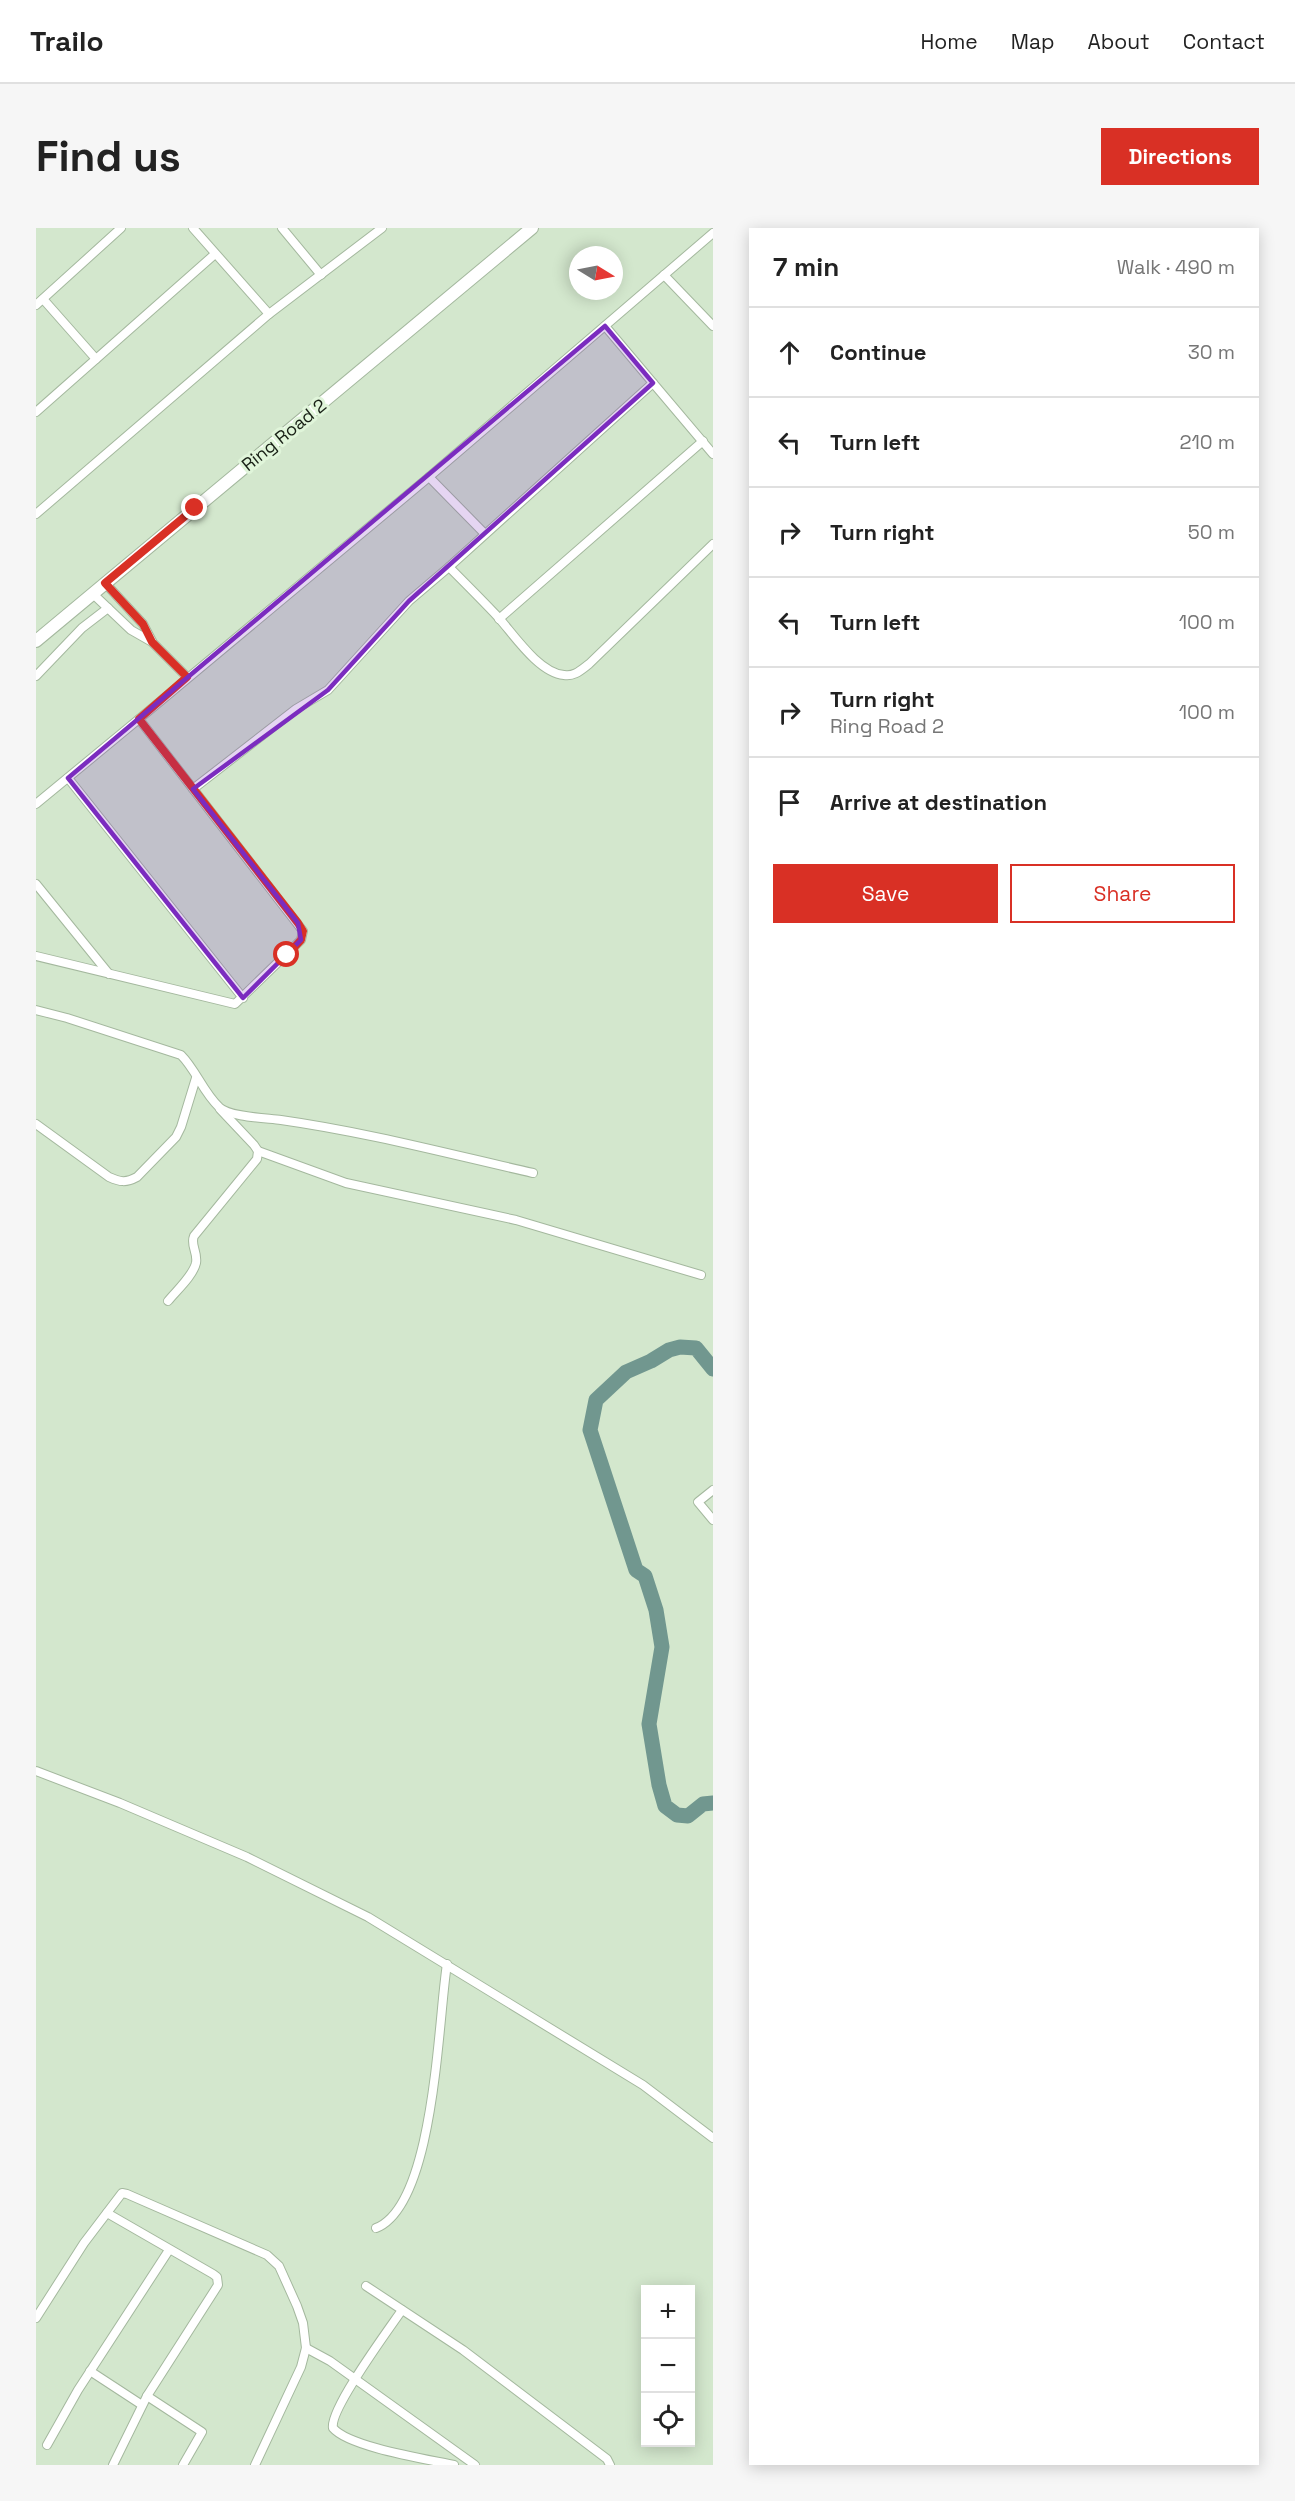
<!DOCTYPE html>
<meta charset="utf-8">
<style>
body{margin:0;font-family:"Space Grotesk",sans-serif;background:#f6f6f6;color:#222}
.controls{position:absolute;right:18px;bottom:18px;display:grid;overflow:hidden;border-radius:0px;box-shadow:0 3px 15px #0003}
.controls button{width:54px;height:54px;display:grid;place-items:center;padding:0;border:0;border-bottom:2px solid #e0e0e0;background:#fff;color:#222;font:30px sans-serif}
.compass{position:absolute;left:533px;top:18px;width:54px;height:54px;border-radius:50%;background:#fff;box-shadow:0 3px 15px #0003;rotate:100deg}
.stop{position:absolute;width:18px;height:18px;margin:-14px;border:4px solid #d93025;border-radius:50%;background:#fff}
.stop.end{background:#d93025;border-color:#fff;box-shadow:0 2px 6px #0008}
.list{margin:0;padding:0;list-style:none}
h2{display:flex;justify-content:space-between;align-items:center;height:78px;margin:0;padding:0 24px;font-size:26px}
h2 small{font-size:20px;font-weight:400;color:#767676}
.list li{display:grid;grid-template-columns:39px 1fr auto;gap:18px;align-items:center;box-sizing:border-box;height:90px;padding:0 24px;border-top:2px solid #e0e0e0}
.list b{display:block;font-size:22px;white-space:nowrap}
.list p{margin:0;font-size:20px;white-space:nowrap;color:#767676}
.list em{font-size:20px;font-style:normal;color:#767676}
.actions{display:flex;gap:12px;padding:18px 24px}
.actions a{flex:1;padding:14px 0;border:2px solid #d93025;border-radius:0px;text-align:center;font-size:21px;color:#d93025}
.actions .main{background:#d93025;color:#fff}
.icon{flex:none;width:33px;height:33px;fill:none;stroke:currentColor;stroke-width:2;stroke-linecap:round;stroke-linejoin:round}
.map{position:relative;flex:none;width:677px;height:2237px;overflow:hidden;border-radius:0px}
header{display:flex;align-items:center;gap:36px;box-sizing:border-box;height:84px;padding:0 30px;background:#fff;border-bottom:2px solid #e0e0e0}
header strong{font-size:28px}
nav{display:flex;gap:33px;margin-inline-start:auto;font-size:21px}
.intro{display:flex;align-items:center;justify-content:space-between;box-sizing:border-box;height:144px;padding:0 36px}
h1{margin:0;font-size:42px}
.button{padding:15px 27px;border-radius:0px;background:#d93025;color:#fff;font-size:21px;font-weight:700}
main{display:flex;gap:36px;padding:0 36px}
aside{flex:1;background:#fff;border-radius:0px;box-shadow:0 3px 15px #0003}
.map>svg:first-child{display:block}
</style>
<header>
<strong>Trailo</strong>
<nav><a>Home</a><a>Map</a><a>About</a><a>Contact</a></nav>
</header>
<div class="intro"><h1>Find us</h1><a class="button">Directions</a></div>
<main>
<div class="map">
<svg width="677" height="2237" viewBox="0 0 677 2237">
<rect width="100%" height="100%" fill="#d3e7cd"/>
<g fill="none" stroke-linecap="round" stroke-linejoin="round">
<path stroke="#71978f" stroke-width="15" d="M677,1141L660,1120L644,1119L633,1122L615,1133L590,1144L560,1172L554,1202L600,1342L609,1348L620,1382L626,1419L613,1496L623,1557L629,1578L641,1587L652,1588L667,1576L677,1575"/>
<g stroke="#a4b89e" stroke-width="10">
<g id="minor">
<path d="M157,0L233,86"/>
<path d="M246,0L285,47"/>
<path d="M628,47L677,98"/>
<path d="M7,71L60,131"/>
<path d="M0,77L85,0"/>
<path d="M617,155L677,226"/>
<path d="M0,184L179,26"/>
<path d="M393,249L448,305"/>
<path d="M0,286L233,86L346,0"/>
<path d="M413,339L617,155L569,98"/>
<path d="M69,355L107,396L116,413"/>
<path d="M56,365L95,402L116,414L151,449"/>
<path d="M463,391L667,213"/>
<path d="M0,448L46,400L72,380"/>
<path d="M103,491L393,249L677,5"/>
<path d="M32,550L207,770"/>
<path d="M157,561L260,481L292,462L373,373L413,339C430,356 446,372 462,389C478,407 503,445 528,447C538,449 545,442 553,436L677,316"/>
<path d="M0,576L103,491L267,703L265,712L199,776L0,728"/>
<path d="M0,656L73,746"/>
<path d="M0,782L31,790L145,827C160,842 167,864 183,879C193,889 230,890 245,892C330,904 413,926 497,945"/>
<path d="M0,896L73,949C84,954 90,955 101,949L140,909L145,899L160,850"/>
<path d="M222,923L310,955L480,992L665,1047"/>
<path d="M132,1073C140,1063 157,1048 160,1035C162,1024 154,1017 158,1008L221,931L222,923L218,917L184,881"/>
<path d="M677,1262L662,1274L677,1292"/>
<path d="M0,1543L84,1575L211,1629L332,1689L607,1857L677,1910"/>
<path d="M71,1985L177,2046L181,2049L182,2057L111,2168L77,2237"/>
<path d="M340,2000C399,1977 402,1791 411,1736"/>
<path d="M330,2058L427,2122L571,2231L574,2237"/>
<path d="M366,2082C353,2101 293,2182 297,2200C313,2219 390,2231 418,2237"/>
<path d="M0,2090L48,2015L86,1965L91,1966L231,2027L243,2038L261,2078L267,2095L270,2120L265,2139L219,2237"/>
<path d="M270,2120L294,2133L439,2237"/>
<path d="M54,2143L106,2177"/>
<path d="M111,2168L166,2204L147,2237"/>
<path d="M11,2217L42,2162L133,2022"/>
</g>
</g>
<g stroke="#a4b89e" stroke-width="14">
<path id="primary" d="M0,413L496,0"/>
</g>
<use href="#minor" stroke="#fff" stroke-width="8"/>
<use href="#primary" stroke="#fff" stroke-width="12"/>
</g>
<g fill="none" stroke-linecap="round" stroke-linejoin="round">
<path stroke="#d93025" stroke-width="8" d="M159,280L69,355L107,396L116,414L151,449L103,491L262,695L267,703L265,712L251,727"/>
</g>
<path fill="#7b2cbf" fill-opacity="0.2" stroke="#7b2cbf" stroke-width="4.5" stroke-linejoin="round" d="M569,98L617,155L373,373L292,462L157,561L262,695L265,712L207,770L32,550Z"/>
<g text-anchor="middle" stroke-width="6" stroke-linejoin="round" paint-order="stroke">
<g font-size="18" fill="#182016" stroke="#e0f5da">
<text transform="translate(248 207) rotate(-39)" y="6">Ring Road 2</text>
</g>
</g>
</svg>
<div class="controls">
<button>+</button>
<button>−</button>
<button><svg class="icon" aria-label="locate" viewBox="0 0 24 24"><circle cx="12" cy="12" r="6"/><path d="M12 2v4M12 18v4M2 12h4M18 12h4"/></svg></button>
</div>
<svg class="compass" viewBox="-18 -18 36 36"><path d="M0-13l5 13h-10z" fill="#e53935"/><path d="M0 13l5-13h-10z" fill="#767676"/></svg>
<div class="stop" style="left:251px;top:727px"></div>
<div class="stop end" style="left:159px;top:280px"></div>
</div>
<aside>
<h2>7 min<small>Walk · 490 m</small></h2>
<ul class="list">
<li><svg class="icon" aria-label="ahead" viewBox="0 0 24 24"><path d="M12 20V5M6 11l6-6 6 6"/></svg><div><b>Continue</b></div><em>30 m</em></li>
<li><svg class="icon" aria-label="left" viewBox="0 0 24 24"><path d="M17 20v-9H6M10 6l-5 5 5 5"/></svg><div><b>Turn left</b></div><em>210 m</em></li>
<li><svg class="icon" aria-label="right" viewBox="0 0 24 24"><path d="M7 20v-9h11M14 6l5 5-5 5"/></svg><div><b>Turn right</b></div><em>50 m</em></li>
<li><svg class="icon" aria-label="left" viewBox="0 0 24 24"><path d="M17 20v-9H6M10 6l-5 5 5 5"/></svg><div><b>Turn left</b></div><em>100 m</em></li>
<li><svg class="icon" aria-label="right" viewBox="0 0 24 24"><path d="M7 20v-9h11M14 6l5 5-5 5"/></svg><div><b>Turn right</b><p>Ring Road 2</p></div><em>100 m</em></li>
<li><svg class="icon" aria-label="arrive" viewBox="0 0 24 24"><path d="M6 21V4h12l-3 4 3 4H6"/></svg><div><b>Arrive at destination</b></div></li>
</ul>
<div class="actions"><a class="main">Save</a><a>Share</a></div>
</aside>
</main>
